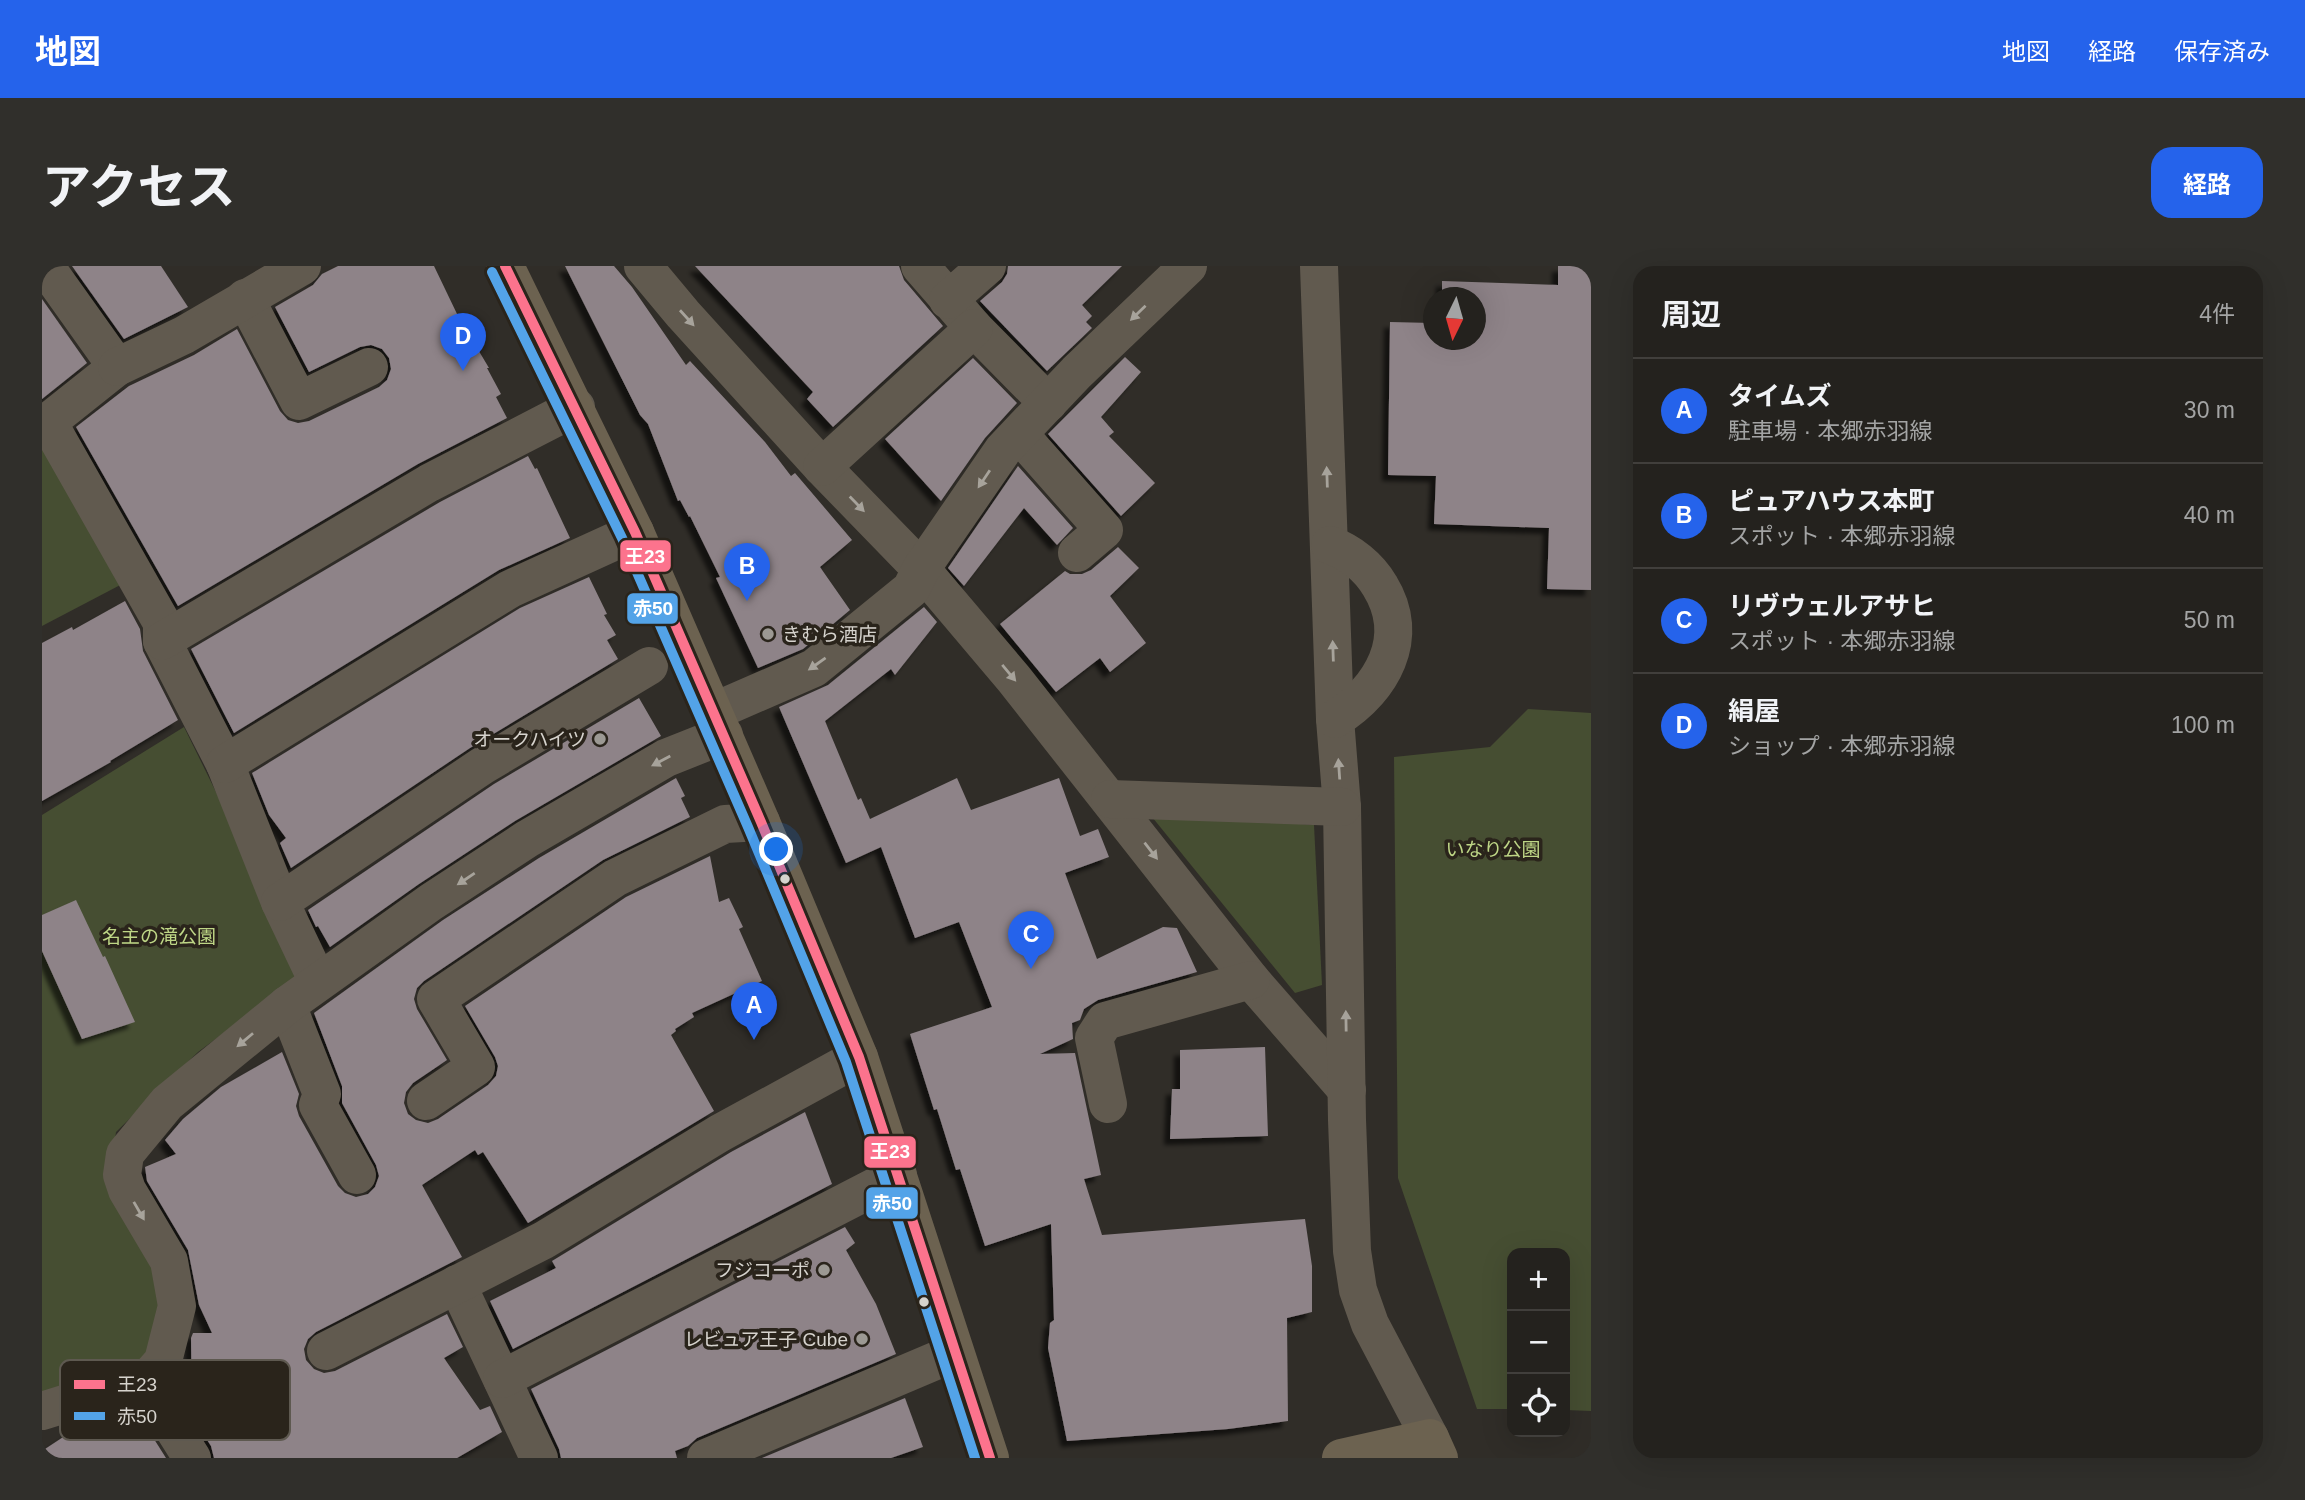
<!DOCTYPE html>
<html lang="ja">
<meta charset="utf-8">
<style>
body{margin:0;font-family:Helvetica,"Noto Sans JP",sans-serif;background:#302f2b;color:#f1f3f6}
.controls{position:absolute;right:21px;bottom:21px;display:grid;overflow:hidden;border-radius:14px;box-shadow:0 7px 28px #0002}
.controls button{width:63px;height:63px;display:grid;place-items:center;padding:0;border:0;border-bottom:2px solid #413f3c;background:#24221e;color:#f1f3f6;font:35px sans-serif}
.compass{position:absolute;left:1381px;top:21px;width:63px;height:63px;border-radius:50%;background:#24221e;box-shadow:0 7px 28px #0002;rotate:185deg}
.you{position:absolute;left:735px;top:584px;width:24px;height:24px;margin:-18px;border:5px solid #fff;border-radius:50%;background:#1a73e8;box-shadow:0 0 0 10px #1a73e833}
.badge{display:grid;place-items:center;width:46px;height:46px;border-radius:50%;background:#2563eb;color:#fff;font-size:23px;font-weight:700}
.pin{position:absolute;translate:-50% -58px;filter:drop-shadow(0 2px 4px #0008)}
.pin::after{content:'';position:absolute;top:37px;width:24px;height:21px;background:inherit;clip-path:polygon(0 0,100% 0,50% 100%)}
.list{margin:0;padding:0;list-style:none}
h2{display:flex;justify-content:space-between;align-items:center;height:91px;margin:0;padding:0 28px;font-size:30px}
h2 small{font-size:23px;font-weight:400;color:#a3a4a4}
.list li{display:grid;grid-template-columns:46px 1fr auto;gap:21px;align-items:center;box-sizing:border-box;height:105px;padding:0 28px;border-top:2px solid #413f3c}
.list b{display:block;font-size:26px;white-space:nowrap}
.list p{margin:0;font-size:23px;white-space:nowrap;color:#a3a4a4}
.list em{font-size:23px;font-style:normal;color:#a3a4a4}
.icon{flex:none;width:38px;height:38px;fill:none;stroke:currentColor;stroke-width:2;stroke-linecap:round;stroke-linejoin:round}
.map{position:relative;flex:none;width:1549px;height:1192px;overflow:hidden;border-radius:21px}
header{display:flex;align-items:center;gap:42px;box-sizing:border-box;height:98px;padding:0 35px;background:#2563eb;color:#fff}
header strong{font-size:33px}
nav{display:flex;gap:38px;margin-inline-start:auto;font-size:24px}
.intro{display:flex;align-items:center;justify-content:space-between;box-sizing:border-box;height:168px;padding:0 42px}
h1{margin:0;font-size:49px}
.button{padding:18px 32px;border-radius:21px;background:#2563eb;color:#fff;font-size:24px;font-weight:700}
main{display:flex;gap:42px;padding:0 42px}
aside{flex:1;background:#24221e;border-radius:21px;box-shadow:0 7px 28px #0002}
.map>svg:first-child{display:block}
</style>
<header>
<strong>地図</strong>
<nav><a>地図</a><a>経路</a><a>保存済み</a></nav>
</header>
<div class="intro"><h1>アクセス</h1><a class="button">経路</a></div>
<main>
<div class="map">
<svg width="1549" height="1192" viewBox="0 0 1549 1192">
<defs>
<filter id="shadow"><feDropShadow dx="-6" dy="6" stdDeviation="2" flood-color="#0009"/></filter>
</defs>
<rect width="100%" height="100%" fill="#302d28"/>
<g fill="#464e32">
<path d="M0,170L84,316L0,360Z"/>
<path d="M1486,443L1549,447V1145L1523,1144V987H1470V1143H1435L1356,912L1352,491L1448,481Z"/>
<path d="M142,461L263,707L156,786L74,866L66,918L116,1004L118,1050L100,1102L0,1129V549Z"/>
<path d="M1106,546L1272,559L1280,719L1253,727Z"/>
</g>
<g fill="#8e8388" filter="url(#shadow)">
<path d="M30,0H119L146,41L82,73Z"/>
<path d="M296,0H392L416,50L447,102H445L459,128L454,131L465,152L376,198L136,340L34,161L87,120L152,89L195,63L238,145L246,154L256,157L267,155L337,121L345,114L349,103L347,92L340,83L329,79L318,81L267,106L233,41L271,19L280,8Z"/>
<path d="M523,0H572L590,21L644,99L648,95L723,176L749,210L753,207L810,274L778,301L808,344L761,383L716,402L674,312L678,311L648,250L647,251L638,234L636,235L606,158L598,149Z"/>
<path d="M653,0H857L862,14L901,60L791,161L765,133L771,126Z"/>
<path d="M966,0H1080L1040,39L1050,50L1044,56L1050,62L1005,105L938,35L960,16L965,8Z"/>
<path d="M1516,0H1549V324L1505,323L1507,262L1392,258L1394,210L1346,209L1348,56L1391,57V74H1433V32H1400V15L1516,19Z"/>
<path d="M0,33L45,97L0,133Z"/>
<path d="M1083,91L1099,106L1059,151L1072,166L1067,170L1113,217L1079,250L1006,168Z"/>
<path d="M931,92L975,137L943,172L899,235L843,173Z"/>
<path d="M486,190L493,203L495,202L528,272L457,304L192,467L149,383L398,236Z"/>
<path d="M976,200L1031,262L1015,279L982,242L922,320L906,302Z"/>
<path d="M1076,281L1097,302L1068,330L1104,377L1068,406L1058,392L1014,426L958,358L1023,305L1028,308H1040L1049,304Z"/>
<path d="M547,311L565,348L562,349L574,369L565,374L576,393L428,482L249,602L238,577L244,572L227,549L210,507L478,342Z"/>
<path d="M83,335L98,363L101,385L136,454L68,495L69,496L0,535V377L30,361L31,364Z"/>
<path d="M882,341L895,356L853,409L849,403L783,455L816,534L819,532L828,553L915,512L929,544L1017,512L1038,570L1056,563L1067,591L1023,607L1055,693L1121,661L1135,662L1155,706L1056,734L1042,743L1038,754L1030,757L1031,773L998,788L1033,787L1059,909L1042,913L1060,969L1263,953L1270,1000V1046L1245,1052L1246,1155L1186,1163L1025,1175L1006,1082L1008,1057L1012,1054L1009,958L943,980L918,903L914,904L895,843L892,844L868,768L950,741L917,656L873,672L839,581L804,597L737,441L786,419Z"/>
<path d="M597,432L619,470L473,555L377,618L288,681L276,660L274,661L266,644L452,518Z"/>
<path d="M634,512L643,530L639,532L648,551L561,594L382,715L375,722L372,733L375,743L405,794L371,817L364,826L362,837L366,848L374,854L386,857L396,853L446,819L454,810L456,800L453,791L423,740L584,631L668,590L677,636L687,632L701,661L697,663L720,715L650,747L652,751L633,763L634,765L629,769L672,845L486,957L441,886L436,889L433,884L380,919L420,991L274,1066L266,1073L262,1083L264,1094L272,1103L282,1107L293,1105L405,1048L421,1081L402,1092L438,1144L448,1140L460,1166L415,1192H172L169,1180L150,1150L149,1072L151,1067H170L157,1039L146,984L105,915L103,901L134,888L123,874L141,853L179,821L240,786L257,828L254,840L257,850L296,920L303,927L314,931L326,928L333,921L337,910L334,899L300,837V820L272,747L401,654L497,592Z"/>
<path d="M34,634L61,691L63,690L93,756L40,773L0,685V649Z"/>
<path d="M1223,781L1226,870L1128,873L1130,823H1138V784Z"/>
<path d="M763,846L790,918L471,1083L448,1035L514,1002L510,995L689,886Z"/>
<path d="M803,961L813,977L804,984L834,1038L854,1088L655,1172L646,1180L633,1185L635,1192H519L517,1183L489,1123Z"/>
<path d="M863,1132L881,1181L849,1192H720Z"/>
<path d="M93,1143L124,1192H0V1185L44,1156L52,1169Z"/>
</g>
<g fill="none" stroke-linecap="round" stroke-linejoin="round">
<g stroke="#615a4f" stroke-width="38">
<path d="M3,0L75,101L6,156L120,357V375L183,498L238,636L276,716"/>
<path d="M601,0L641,48L780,201L879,303L972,413L1209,714L1305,824"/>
<path d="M878,0L932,62L1006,137"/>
<path d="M1277,0L1293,453L1300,541L1305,854L1310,985L1316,1024L1328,1058L1388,1172"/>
<path d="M203,32L257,135L327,101"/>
<path d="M906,34L945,0"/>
<path d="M75,101L142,69L260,0"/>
<path d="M977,168L1062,264L1035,287"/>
<path d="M780,201L932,62"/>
<path d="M1288,279C1308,286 1327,301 1338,320C1370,372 1340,423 1293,453"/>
<path d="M120,375L387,217L534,141"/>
<path d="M671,446L772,402L869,323L879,303L961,184L1035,106L1146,0"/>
<path d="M183,498L468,323L593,266"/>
<path d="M1068,533L1300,541"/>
<path d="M238,636L440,500L607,400"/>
<path d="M245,739L280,828L276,839L315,909"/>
<path d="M384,835L434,801L394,733L573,612L683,558L719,556"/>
<path d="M1066,838L1052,772L1063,755L1209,714"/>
<path d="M415,1018L497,1192"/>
<path d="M284,1085L502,974L678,867L817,791"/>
<path d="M460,1113L856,909"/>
<path d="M101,1114L150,1192"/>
<path d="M0,1145L106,1112L121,1095L135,1040L127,995L85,924L80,909L83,888L125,837L245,739L389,636L485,573L624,492L682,469"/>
<path d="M664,1192L912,1087"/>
</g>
<g stroke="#6c6250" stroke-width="38">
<path d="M463,0L593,266L719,556L817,791L948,1192"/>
<path d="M1299,1192L1388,1172L1397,1192"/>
</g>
<g stroke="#2a241b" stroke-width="16">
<path id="bus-1" d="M463,0L593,266L719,556L817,791L948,1192"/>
</g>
<g stroke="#2a241b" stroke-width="16">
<path id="bus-2" d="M450,6L580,272L706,561L804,796L933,1192"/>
</g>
<use href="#bus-1" stroke="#fc738d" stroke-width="10"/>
<use href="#bus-2" stroke="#53a3e8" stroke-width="10"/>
</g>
<defs><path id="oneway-solid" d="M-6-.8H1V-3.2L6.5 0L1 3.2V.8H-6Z" transform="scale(1.75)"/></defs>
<g fill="#a7a39b">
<use href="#oneway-solid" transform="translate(1096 47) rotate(136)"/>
<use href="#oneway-solid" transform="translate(645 52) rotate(48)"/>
<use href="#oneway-solid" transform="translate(1285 211) rotate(-92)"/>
<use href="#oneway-solid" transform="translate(942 213) rotate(124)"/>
<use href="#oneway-solid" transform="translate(815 238) rotate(46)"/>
<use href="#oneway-solid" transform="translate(1291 385) rotate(-92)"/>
<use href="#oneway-solid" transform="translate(775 398) rotate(145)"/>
<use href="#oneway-solid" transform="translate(967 407) rotate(50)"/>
<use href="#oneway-solid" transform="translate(619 495) rotate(152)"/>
<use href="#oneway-solid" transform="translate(1297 503) rotate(-94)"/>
<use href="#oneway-solid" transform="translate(1109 585) rotate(52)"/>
<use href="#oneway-solid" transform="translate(424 613) rotate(146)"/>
<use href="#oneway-solid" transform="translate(1304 755) rotate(-91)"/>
<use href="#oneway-solid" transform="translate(203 774) rotate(140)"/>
<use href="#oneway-solid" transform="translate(97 945) rotate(60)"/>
</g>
<g fill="#9c9993" stroke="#2a241b" stroke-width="2.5">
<circle cx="726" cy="368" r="7"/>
<circle cx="558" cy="473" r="7"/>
<circle cx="782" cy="1004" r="7"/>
<circle cx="820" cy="1073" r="7"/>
</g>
<g fill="#d6d3cd" stroke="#2a241b" stroke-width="2.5">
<circle cx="743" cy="613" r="6"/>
<circle cx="882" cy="1036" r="6"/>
</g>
<g text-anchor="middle" stroke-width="7" stroke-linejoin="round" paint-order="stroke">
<g font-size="19" fill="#d6d3cd" stroke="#2a241b" text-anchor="end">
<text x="740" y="375" text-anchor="start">きむら酒店</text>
<text x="544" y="480">オークハイツ</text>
<text x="768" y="1011">フジコーポ</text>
<text x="806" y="1080">レビュア王子 Cube</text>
</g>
<g font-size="19" fill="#bed686" stroke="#2a241b">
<text x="1451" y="590">いなり公園</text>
<text x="117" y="677">名主の滝公園</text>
</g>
</g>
<rect x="18" y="1094" width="230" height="80" rx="10" fill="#2a241b" stroke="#5e5950" stroke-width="2"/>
<rect x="32" y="1114" width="31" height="9" fill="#fc738d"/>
<rect x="32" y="1146" width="31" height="8" fill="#53a3e8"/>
<g font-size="19" fill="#d6d3cd">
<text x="75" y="1125">王23</text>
<text x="75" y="1157">赤50</text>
</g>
<g stroke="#2a241b" stroke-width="2.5">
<rect x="577" y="273" width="53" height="34" rx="7" fill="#fc738d"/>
<rect x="584" y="326" width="53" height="33" rx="7" fill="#53a3e8"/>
<rect x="821" y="869" width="54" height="34" rx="7" fill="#fc738d"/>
<rect x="823" y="920" width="54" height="34" rx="7" fill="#53a3e8"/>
</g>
<g font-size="19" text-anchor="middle" font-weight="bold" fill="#fff">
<text x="603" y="297">王23</text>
<text x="611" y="349">赤50</text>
<text x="848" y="892">王23</text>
<text x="850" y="944">赤50</text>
</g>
</svg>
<div class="controls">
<button>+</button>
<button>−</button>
<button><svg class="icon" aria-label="locate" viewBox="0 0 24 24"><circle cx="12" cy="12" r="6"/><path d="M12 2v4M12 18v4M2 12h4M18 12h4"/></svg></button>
</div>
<svg class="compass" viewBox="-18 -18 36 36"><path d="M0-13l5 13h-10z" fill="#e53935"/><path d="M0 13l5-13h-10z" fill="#a3a4a4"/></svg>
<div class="you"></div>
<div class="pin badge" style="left:712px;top:774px">A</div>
<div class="pin badge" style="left:705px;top:335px">B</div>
<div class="pin badge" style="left:989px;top:703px">C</div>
<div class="pin badge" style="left:421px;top:105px">D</div>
</div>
<aside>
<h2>周辺<small>4件</small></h2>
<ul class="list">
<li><span class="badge">A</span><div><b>タイムズ</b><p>駐車場 · 本郷赤羽線</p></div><em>30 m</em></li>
<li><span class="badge">B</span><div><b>ピュアハウス本町</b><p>スポット · 本郷赤羽線</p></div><em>40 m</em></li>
<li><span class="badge">C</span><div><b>リヴウェルアサヒ</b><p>スポット · 本郷赤羽線</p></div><em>50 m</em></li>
<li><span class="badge">D</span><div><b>絹屋</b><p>ショップ · 本郷赤羽線</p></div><em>100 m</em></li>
</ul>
</aside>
</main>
